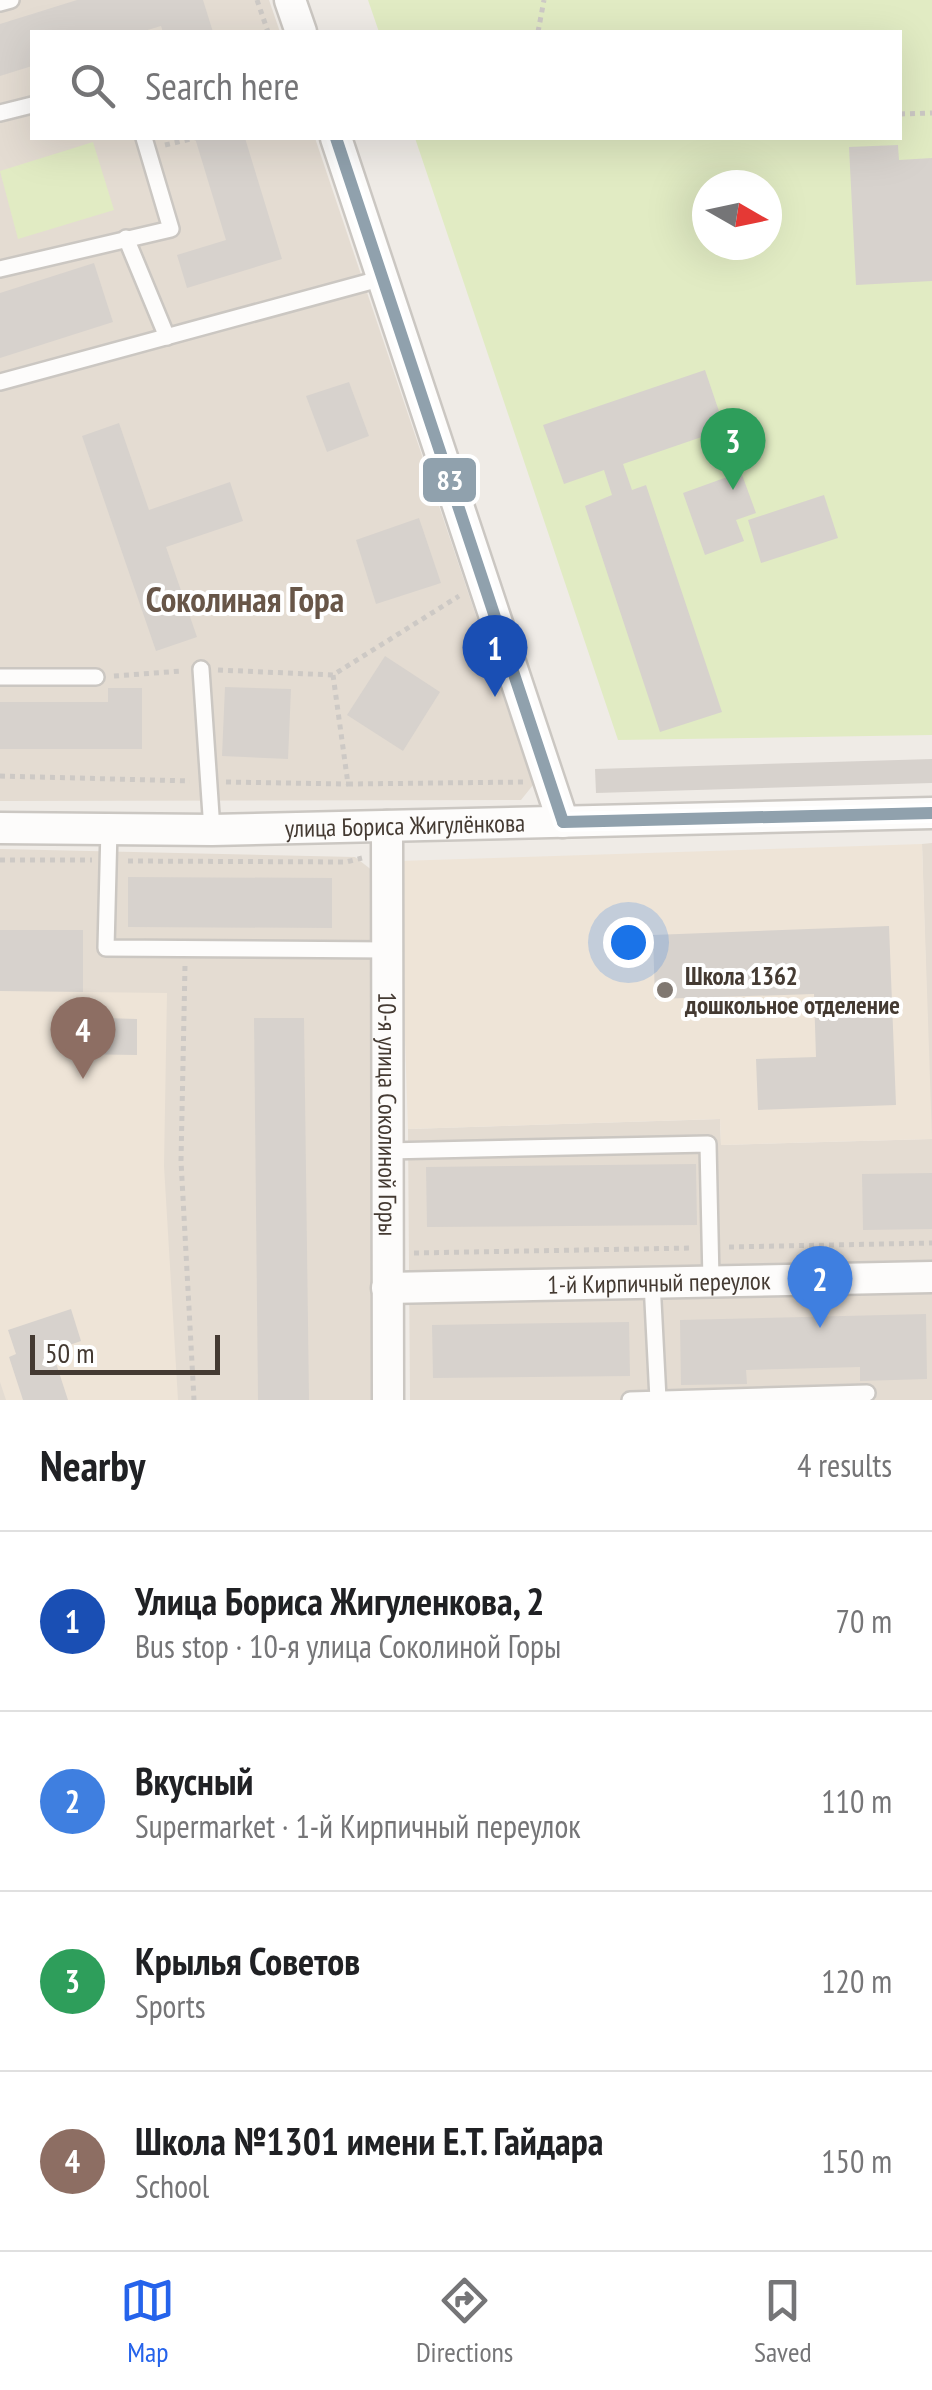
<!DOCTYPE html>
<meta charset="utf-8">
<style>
body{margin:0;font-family:"PT Sans Narrow",sans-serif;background:#f2f2f2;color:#202124}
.compass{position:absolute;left:692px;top:170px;width:90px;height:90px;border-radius:50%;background:#fff;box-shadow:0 10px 40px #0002;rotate:99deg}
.scale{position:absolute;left:30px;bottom:25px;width:190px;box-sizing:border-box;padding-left:10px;border:5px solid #443a32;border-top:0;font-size:28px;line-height:35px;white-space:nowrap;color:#443a32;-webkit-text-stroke:8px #fff;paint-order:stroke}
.you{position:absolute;left:628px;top:942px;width:35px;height:35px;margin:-25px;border:8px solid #fff;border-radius:50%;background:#1a73e8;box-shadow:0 0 0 15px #1a73e833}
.badge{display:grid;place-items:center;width:65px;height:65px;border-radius:50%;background:#2563eb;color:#fff;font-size:32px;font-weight:700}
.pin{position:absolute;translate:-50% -82px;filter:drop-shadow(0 2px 5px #0008)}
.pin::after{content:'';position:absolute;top:52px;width:35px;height:30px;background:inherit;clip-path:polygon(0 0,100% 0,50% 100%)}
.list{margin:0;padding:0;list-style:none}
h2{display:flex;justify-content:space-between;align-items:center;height:130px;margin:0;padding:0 40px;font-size:42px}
h2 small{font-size:32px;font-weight:400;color:#757577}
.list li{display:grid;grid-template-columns:65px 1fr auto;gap:30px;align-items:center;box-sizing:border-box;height:180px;padding:0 40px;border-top:2px solid #e0e0e0}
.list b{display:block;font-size:38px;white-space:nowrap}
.list p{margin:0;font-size:32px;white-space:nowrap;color:#757577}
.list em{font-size:32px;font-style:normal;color:#757577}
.icon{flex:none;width:55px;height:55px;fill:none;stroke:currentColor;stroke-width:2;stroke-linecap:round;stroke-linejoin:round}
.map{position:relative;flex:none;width:932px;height:1400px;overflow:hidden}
.search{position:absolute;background:#fff;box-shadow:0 10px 40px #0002;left:30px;right:30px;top:30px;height:110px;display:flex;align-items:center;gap:25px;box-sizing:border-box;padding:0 35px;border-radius:0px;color:#757577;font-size:38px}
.sheet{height:850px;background:#fff}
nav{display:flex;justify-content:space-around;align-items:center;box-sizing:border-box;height:140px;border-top:2px solid #e0e0e0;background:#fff;font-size:28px;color:#757577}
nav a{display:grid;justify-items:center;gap:5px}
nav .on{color:#2563eb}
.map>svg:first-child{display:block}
</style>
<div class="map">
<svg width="932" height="1400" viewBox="0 0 932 1400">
<rect width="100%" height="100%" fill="#efebe6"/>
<g fill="#e4dcd2">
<path d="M0,0H269L280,32H32V138H315L533,785L521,800L0,801Z"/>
<path d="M932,843V1400H410L408,1129L720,1119L721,1145L931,1139L922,844Z"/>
<path d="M0,849L355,857L373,871L377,1400H0Z"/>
</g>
<g fill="#eee4d7">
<path d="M922,844L932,1139L721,1145L720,1119L408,1129L399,861Z"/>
<path d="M0,930H83V992L167,993L164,1166L178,1400H6L0,1382Z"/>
</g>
<g fill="#e1ebc3" fill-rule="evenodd">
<path d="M368,0H932V735L618,740L415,138H900V32H379ZM707,185H767V245H707Z"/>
<path d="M93,142L114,210L18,239L0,171Z"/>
</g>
<g fill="#d7d2cd">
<path d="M77,0H203L213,32H163L161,26L141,32H32V66L0,76V24Z"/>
<path d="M195,138H245L282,259L187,288L177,255L226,240Z"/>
<path d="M898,145L899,160L932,158V281L856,285L849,147Z"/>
<path d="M94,263L113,322L0,358V293Z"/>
<path d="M705,370L725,429L623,464L632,490L646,485L722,712L660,732L585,506L612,495L604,470L564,484L543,425Z"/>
<path d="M349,382L369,436L327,452L306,396Z"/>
<path d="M119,423L149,510L230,482L243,521L166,547L197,637L156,651L82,436Z"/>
<path d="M741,472L756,513L736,520L744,541L705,555L683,493Z"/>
<path d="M824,495L838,538L761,563L748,520Z"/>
<path d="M419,518L441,583L376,604L356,540Z"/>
<path d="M385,656L440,692L403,751L347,715Z"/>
<path d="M225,687L291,689L288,759L222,756Z"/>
<path d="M108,688H142V749H0V702H108Z"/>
<path d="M932,759V783L596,793L595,769Z"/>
<path d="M128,877L332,878V928L128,927Z"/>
<path d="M889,926L896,1105L758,1110L756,1059L816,1057L814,994L655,999L653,935Z"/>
<path d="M0,930H83V992L0,991Z"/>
<path d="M72,1017L137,1019V1055L71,1054Z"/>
<path d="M254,1018H304L309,1400H258Z"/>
<path d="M696,1164L697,1225L427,1227L426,1167Z"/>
<path d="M932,1173V1229L863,1230L862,1174Z"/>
<path d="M71,1309L81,1341L52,1351L68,1400H23L9,1357L16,1354L8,1330Z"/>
<path d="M926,1314L927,1379L860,1381V1367L746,1370L747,1384L681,1385L680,1320Z"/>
<path d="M629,1322L630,1376L433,1378L432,1325Z"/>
</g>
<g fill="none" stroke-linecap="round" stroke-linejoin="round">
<g stroke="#cbc7c2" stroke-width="20">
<g id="service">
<path d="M0,3L11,0"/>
<path d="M0,113L32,105"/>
<path d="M126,238L167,337"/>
<path d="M0,269L171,229L144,138"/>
<path d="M0,382L383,278"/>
<path d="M201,669L212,830"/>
<path d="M0,677H96"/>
<path d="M109,829L106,948L387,950"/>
<path d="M387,1151L708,1144L711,1280"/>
<path d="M652,1282L658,1399"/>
<path d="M630,1400L867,1393"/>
</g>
</g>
<g stroke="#cbc7c2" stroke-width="35">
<g id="minor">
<path d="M290,0L301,32"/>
<path d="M336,138L563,822"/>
<path id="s1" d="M387,826L388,1400"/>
<path id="s2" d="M0,828L212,830L932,813"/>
<path id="s3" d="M387,1288L932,1277"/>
</g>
</g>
<g stroke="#cdc9c5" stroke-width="5" stroke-dasharray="5 5" stroke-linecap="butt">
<path d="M257,0L268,32"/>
<path d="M538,32L544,0"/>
<path d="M900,114L932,113"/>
<path d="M165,145L195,138"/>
<path d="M218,670L333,675L459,596"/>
<path d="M333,675L348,784L524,782"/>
<path d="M114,676L182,671"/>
<path d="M0,776L190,781"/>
<path d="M226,782L348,784"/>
<path d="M0,860H92"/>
<path d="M128,861L346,862L362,858"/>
<path d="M185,966L181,1161L194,1400"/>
<path d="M729,1247L932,1243"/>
<path d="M414,1253L693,1248"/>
</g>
<use href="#service" stroke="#fdfcfb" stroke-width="15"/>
<use href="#minor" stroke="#fdfcfb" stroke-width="30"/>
<g stroke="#fff" stroke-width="20">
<g id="bus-1">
<path d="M336,138L563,822"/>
<path d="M563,822L932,813"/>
</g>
</g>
<use href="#bus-1" stroke="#90a1ad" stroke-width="12"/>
</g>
<circle fill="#807871" stroke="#fff" stroke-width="4" cx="665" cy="990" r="10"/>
<g text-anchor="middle" stroke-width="8" stroke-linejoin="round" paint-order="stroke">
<g font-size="25" fill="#443a32" stroke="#fff">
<text dy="9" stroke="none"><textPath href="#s2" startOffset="405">улица Бориса Жигулёнкова</textPath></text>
<text dy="9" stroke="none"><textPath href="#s1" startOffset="288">10-я улица Соколиной Горы</textPath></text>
<text dy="9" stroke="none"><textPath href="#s3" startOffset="272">1-й Кирпичный переулок</textPath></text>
</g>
<g font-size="25" font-weight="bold" fill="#443a32" stroke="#fff" text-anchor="start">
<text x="685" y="985">Школа 1362<tspan x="685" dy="29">дошкольное отделение</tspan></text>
</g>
<g font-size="35" font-weight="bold" fill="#685648" stroke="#fff">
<text x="245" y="612">Соколиная Гора</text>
</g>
</g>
<rect stroke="#fff" stroke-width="4" x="421" y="456" width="57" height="48" rx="10" fill="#90a1ad"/>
<g font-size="28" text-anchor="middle" font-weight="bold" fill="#fff">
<text x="450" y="490">83</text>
</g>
</svg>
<svg class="compass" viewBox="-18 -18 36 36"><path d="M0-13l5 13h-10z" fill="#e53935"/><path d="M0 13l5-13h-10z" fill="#757577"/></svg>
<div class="scale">50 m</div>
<div class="you"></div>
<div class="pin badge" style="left:495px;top:697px;background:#1a4fb4">1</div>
<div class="pin badge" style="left:820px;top:1328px;background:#3f7fe0">2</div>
<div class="pin badge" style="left:733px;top:490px;background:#2e9e5b">3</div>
<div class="pin badge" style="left:83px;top:1079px;background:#8d6e63">4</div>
<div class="search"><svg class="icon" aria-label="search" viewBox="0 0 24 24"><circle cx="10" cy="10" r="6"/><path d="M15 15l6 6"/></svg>Search here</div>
</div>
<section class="sheet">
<h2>Nearby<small>4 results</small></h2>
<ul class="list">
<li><span class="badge" style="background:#1a4fb4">1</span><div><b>Улица Бориса Жигуленкова, 2</b><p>Bus stop · 10-я улица Соколиной Горы</p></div><em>70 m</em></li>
<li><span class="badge" style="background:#3f7fe0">2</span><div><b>Вкусный</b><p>Supermarket · 1-й Кирпичный переулок</p></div><em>110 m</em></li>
<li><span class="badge" style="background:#2e9e5b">3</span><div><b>Крылья Советов</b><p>Sports</p></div><em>120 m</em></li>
<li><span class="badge" style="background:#8d6e63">4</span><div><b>Школа №1301 имени Е.Т. Гайдара</b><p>School</p></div><em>150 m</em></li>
</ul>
</section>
<nav>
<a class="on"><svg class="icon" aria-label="map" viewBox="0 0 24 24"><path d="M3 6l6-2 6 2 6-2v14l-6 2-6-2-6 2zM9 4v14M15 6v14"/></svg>Map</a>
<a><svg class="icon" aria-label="directions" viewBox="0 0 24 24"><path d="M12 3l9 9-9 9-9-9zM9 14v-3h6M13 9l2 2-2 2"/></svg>Directions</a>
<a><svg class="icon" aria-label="saved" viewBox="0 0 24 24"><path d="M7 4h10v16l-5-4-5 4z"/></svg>Saved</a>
</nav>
